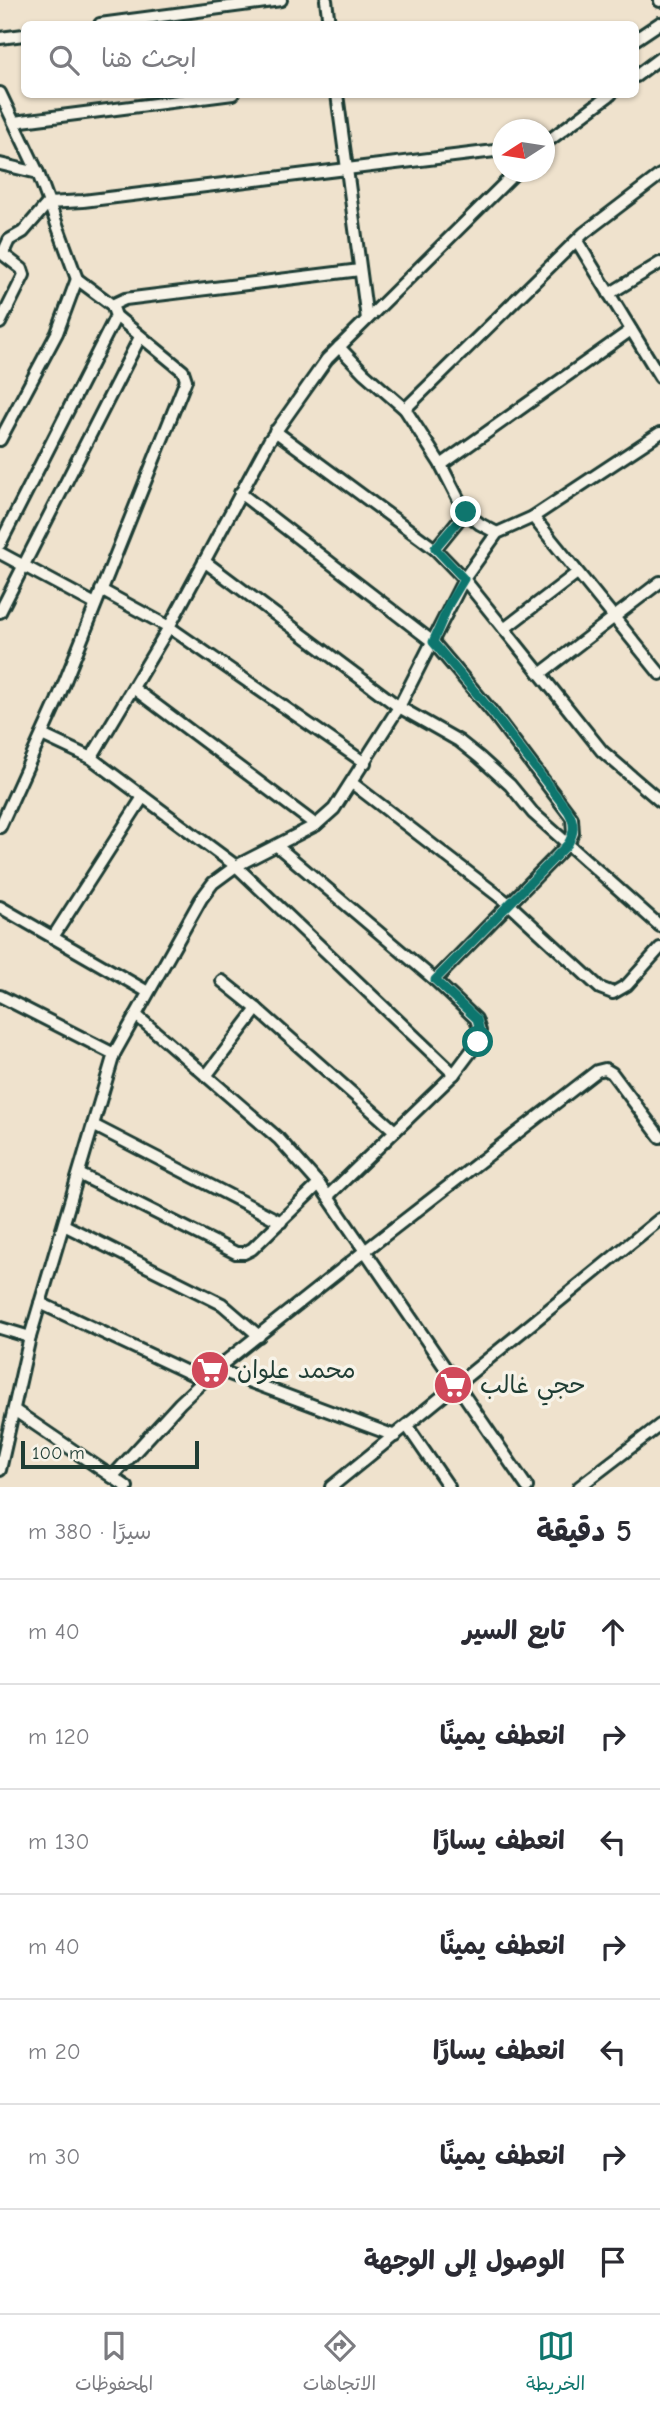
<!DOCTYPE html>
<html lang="ar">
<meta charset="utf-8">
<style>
body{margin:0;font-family:"Comic Neue","Playpen Sans Arabic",sans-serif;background:#f2f2f3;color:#2b2b33;direction:rtl}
.compass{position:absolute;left:492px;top:119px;width:63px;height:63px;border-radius:50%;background:#fff;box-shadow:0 2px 5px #0004;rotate:258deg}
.scale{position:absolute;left:21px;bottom:18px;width:178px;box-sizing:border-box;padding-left:7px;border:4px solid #1f3d34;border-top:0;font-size:19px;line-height:24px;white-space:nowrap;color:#1f3d34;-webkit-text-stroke:5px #f7f3e8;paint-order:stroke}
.stop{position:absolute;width:21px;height:21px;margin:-16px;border:5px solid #0f766e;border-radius:50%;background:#fff}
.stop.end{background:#0f766e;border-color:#fff;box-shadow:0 2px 7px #0008}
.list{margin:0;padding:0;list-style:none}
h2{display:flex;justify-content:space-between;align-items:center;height:91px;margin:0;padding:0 28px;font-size:30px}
h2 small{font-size:23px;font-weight:400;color:#7c7c81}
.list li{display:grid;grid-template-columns:46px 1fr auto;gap:21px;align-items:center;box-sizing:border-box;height:105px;padding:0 28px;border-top:2px solid #e1e1e2}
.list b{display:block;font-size:26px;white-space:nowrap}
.list em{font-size:23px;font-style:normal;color:#7c7c81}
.icon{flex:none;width:38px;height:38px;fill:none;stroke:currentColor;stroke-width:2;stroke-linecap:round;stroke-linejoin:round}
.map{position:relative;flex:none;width:660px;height:1487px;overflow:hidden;direction:ltr}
.search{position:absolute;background:#fff;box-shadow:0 2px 5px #0004;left:21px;right:21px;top:21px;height:77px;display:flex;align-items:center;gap:18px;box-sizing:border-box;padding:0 24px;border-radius:10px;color:#7c7c81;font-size:26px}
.sheet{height:826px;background:#fff}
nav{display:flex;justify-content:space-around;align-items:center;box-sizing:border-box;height:98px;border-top:2px solid #e1e1e2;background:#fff;font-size:19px;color:#7c7c81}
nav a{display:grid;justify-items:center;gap:4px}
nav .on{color:#0f766e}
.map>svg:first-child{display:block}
</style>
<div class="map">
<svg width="660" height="1487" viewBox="0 0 660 1487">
<rect width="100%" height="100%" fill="#efe2cd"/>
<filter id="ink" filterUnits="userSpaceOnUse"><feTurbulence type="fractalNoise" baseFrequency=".0143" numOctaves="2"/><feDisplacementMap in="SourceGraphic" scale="14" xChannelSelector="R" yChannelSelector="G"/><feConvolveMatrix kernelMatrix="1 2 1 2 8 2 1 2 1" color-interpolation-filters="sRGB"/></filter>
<g filter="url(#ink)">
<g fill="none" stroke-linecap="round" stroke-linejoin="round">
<g stroke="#1f3d34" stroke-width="16">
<g id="minor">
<path d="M326,0L329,24"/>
<path d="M660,0V1"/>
<path d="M100,24L281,0"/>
<path d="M0,38L24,35"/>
<path d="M636,39L660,23"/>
<path d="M636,76L660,58"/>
<path d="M0,93L38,173L77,279"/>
<path d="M337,94L367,319"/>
<path d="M14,122L233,94"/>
<path d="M544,144L611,94"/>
<path d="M0,164L38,173"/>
<path d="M577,241L660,377"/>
<path d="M0,252L22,269L24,275L0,323"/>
<path d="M3,253L9,240L23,232L48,203L83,201L503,150"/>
<path d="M609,294L660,263"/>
<path d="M339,347L364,373L405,409L441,465L465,512L480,524L497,533"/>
<path d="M405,409L584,233L660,175"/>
<path d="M275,431L435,549L464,579L602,751L660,801"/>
<path d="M0,440L57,333L77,279L112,305L125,299L360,270"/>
<path d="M441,465L631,330"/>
<path d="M240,493L433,642L493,713L572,818L573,833L568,844L435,980"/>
<path d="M533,517L660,674"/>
<path d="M0,544L116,316"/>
<path d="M435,549L465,512"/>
<path d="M0,553L95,604"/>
<path d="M204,561L399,707L459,741L479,757L510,785L533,813L660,926"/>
<path d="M101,590L169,627L365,763"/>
<path d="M0,612L140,337"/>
<path d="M504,629L577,573"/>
<path d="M540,674L660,582"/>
<path d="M133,688L316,825"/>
<path d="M42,735L91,758L236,866L454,1074"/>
<path d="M91,758L169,627L269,441L327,359L516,172"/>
<path d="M352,783L509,904L600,988L613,993L627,985L660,948"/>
<path d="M0,827L57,701L186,380L183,371L116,316L112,305"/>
<path d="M277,846L435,980L476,1019L480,1031L478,1042L454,1074L328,1196"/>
<path d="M0,907L148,992"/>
<path d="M53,937L143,797"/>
<path d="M222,981L257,1009L395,1131"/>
<path d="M0,996L114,1054"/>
<path d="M136,1015L279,1139L319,1184L527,1487"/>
<path d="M206,1076L257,1009"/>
<path d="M93,1125L281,1222"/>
<path d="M79,1174L236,1253H244L252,1249L319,1184"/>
<path d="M64,1225L222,1304L259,1336"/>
<path d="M40,1303L204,1380"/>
<path d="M0,1328L30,1337"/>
<path d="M216,1369L395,1436"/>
<path d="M14,1410L127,1487"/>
<path d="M407,1426L449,1487"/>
<path d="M0,1470L30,1337L114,1054L201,899L213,883L236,866L316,825L334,809L399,707L464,579L497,533L533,517L660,433"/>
<path d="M112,1477L180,1403L216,1369L366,1250L597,1071L605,1069L612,1073L660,1137"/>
<path d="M331,1487L660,1219"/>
<path d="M579,1487L660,1425"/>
</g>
</g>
<use href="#minor" stroke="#f7f3e8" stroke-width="10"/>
</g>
</g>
<g fill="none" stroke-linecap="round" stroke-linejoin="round" filter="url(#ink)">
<path stroke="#0f766e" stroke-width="9" d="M466,512L435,548L464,579L449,604L433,642L493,713L568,811C575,823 575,831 568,844L435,980L477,1019L480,1031L478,1042"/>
</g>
<defs>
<g id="supermarket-disc" transform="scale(2.0125)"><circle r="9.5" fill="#d1495b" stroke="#f7f3e8"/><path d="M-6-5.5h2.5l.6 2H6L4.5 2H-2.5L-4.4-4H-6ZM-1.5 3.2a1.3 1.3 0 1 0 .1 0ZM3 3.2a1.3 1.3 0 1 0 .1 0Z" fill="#fff"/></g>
</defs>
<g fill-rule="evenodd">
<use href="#supermarket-disc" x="210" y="1370"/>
<use href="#supermarket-disc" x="453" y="1385"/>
</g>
<g text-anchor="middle" stroke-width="7" stroke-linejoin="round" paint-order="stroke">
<g font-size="24" fill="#1f3d34" stroke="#f7f3e8" text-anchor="start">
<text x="237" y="1378">محمد علوان</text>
<text x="480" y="1393">حجي غالب</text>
</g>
</g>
</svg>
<svg class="compass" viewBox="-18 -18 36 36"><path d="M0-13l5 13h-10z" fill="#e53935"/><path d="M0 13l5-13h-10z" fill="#7c7c81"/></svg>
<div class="scale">100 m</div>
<div class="stop" style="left:478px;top:1042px"></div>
<div class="stop end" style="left:466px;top:512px"></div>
<div class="search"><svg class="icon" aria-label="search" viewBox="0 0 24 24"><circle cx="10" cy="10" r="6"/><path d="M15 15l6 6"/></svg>ابحث هنا</div>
</div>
<section class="sheet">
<h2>5 دقيقة<small>سيرًا · 380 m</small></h2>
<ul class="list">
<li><svg class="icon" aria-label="ahead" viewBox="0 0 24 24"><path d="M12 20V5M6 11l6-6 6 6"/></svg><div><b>تابع السير</b></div><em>40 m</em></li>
<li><svg class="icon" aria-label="right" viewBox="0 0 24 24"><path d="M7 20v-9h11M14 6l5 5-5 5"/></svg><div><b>انعطف يمينًا</b></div><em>120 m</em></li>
<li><svg class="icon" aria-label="left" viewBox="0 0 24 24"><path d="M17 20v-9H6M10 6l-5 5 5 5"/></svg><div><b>انعطف يسارًا</b></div><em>130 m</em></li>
<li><svg class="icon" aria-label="right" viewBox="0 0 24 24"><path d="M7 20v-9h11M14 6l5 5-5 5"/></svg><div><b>انعطف يمينًا</b></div><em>40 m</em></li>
<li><svg class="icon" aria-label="left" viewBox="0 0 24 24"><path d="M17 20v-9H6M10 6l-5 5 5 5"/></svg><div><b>انعطف يسارًا</b></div><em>20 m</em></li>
<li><svg class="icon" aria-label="right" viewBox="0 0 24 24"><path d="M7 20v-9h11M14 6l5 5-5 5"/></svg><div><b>انعطف يمينًا</b></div><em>30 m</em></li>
<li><svg class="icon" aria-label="arrive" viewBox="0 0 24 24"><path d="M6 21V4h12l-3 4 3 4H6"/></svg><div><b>الوصول إلى الوجهة</b></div></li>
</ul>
</section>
<nav>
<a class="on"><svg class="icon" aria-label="map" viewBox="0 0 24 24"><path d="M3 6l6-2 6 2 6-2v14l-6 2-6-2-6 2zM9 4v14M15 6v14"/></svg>الخريطة</a>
<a><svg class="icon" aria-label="directions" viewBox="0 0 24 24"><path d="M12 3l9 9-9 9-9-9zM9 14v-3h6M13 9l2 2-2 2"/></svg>الاتجاهات</a>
<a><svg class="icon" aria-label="saved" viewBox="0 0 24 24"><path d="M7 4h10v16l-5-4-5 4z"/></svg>المحفوظات</a>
</nav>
